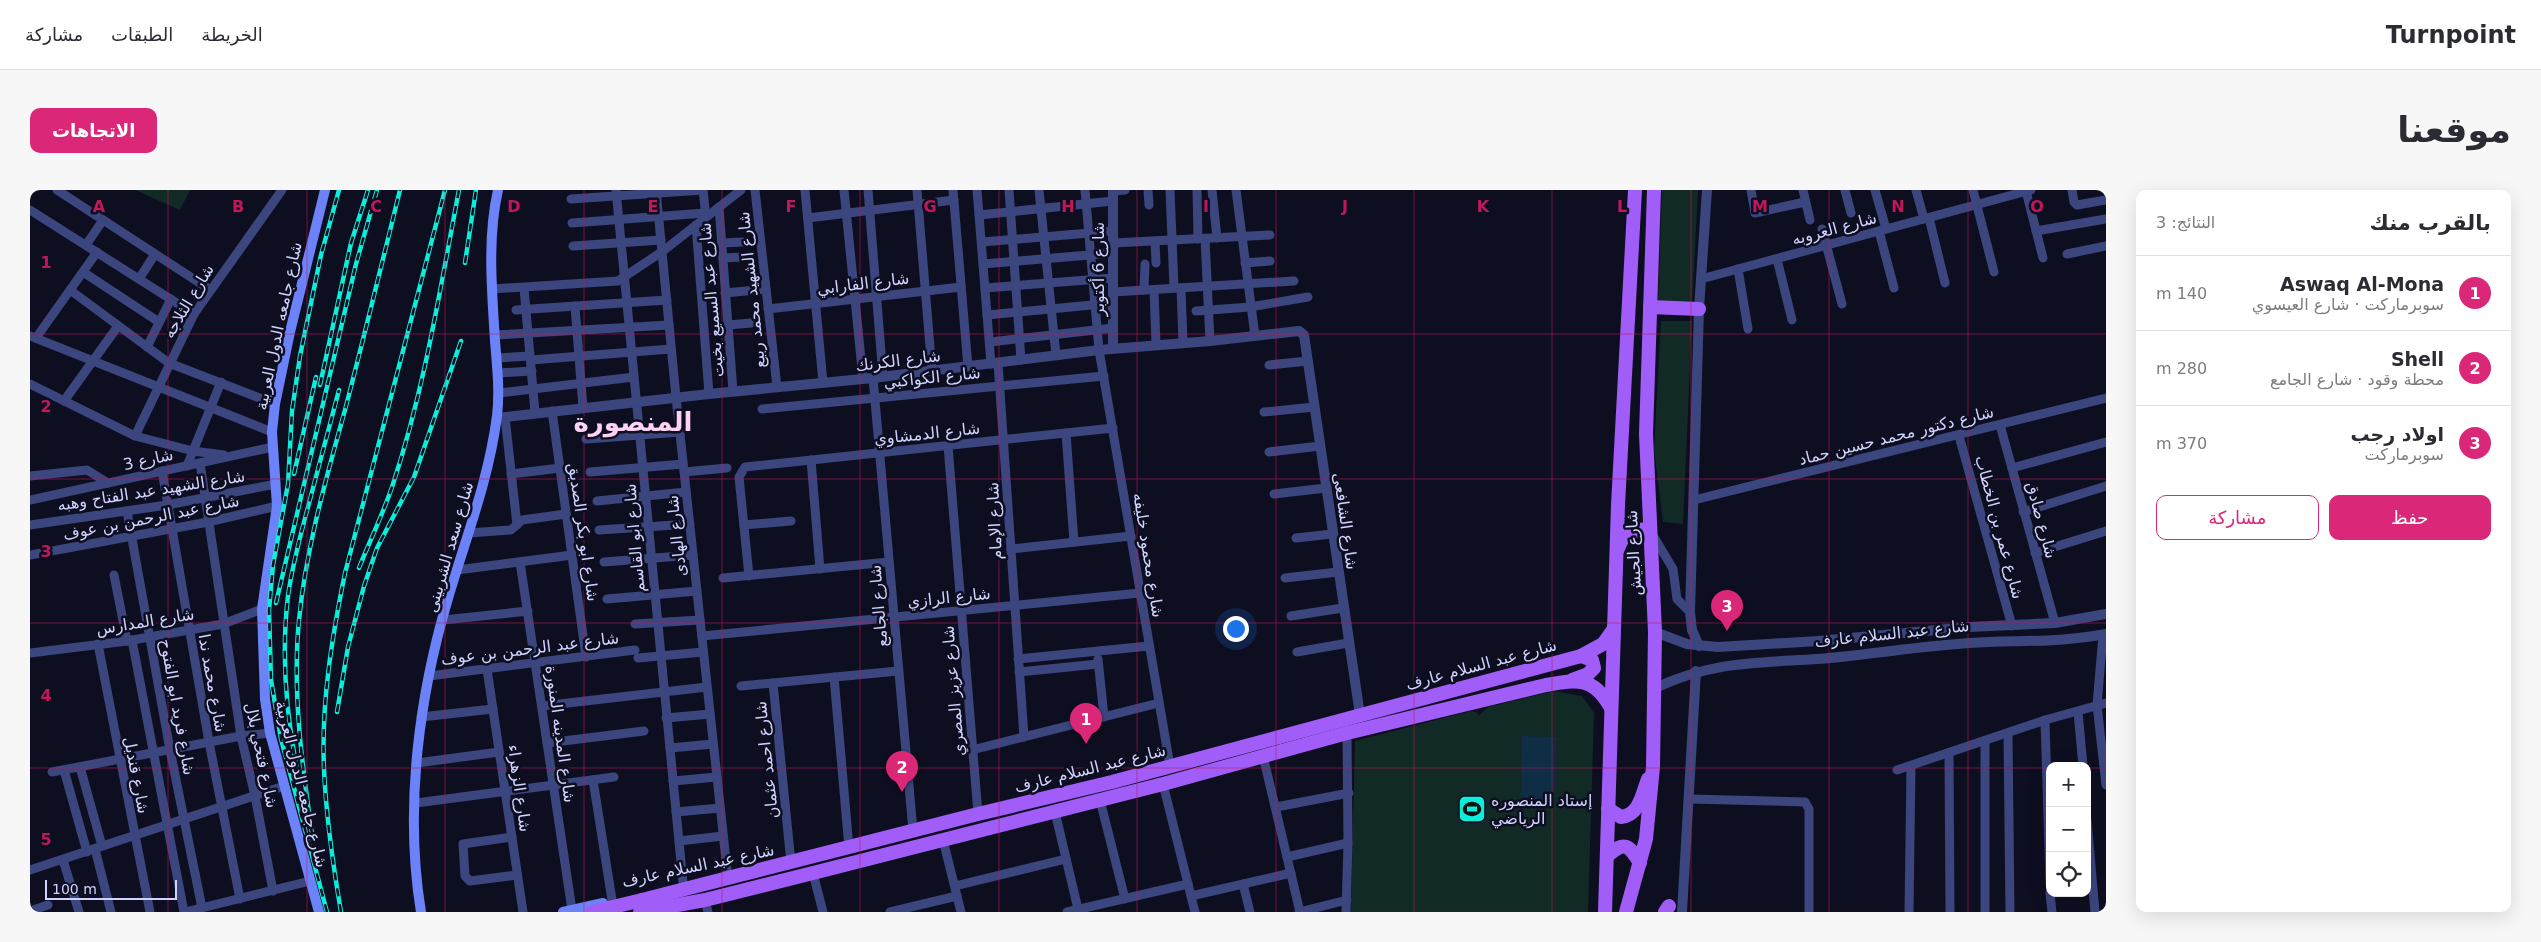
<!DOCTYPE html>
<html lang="ar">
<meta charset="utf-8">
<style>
body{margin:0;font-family:"DejaVu Sans",Cairo,sans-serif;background:#f7f7f7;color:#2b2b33;direction:rtl}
.controls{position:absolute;right:15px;bottom:15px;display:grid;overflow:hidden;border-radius:10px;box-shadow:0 5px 20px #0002}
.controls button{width:45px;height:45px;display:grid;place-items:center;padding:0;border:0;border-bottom:1px solid #e1e1e2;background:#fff;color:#2b2b33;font:25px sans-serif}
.scale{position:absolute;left:15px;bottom:12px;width:132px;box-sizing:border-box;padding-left:5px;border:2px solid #d0d3fd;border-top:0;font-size:14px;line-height:18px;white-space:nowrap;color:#d0d3fd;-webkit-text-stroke:4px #0e0e21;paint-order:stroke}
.you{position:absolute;left:1205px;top:438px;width:18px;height:18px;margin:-12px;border:4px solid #fff;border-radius:50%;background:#1a73e8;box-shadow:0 0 0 8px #1a73e833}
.badge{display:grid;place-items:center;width:32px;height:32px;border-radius:50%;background:#db2777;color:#fff;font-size:16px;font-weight:700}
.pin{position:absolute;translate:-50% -41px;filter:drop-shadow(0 1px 2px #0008)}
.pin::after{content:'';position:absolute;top:26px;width:18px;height:15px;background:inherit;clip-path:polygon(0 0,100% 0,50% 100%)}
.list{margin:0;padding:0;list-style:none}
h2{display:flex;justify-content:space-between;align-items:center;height:65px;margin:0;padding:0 20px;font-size:21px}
h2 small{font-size:16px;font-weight:400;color:#7c7c81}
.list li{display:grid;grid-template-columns:32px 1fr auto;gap:15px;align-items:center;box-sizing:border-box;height:75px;padding:0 20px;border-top:1px solid #e1e1e2}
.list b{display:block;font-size:19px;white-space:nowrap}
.list p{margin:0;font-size:16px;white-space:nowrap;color:#7c7c81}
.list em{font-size:16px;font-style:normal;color:#7c7c81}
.actions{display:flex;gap:10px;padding:15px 20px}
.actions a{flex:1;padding:11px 0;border:1px solid #db2777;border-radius:10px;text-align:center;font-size:18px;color:#db2777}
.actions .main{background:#db2777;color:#fff}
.icon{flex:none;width:28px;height:28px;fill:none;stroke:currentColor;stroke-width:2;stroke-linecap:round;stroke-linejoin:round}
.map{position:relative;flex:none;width:2076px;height:722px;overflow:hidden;direction:ltr;border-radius:10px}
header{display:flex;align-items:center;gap:30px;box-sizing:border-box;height:70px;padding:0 25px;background:#fff;border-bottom:1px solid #e1e1e2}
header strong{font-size:24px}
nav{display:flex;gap:28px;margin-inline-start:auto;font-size:18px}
.intro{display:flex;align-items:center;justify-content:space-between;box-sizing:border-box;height:120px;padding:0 30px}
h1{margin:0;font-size:35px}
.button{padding:12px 22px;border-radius:10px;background:#db2777;color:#fff;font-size:18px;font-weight:700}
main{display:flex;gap:30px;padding:0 30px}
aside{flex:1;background:#fff;border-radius:10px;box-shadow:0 5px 20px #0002}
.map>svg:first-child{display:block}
</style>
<header>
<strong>Turnpoint</strong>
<nav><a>الخريطة</a><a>الطبقات</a><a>مشاركة</a></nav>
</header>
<div class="intro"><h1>موقعنا</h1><a class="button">الاتجاهات</a></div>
<main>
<aside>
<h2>بالقرب منك<small>النتائج: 3</small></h2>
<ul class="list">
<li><span class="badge">1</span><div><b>Aswaq Al-Mona</b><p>سوبرماركت · شارع العيسوي</p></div><em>140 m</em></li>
<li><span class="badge">2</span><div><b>Shell</b><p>محطة وقود · شارع الجامع</p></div><em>280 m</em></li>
<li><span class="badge">3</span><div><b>اولاد رجب</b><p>سوبرماركت</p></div><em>370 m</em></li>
</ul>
<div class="actions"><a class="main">حفظ</a><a>مشاركة</a></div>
</aside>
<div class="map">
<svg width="2076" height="722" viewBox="0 0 2076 722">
<rect width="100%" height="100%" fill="#0e0e21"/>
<g fill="#122a25">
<path d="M105,0H160L150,20Z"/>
<path d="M1632,0H1668L1662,112L1628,113Z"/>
<path d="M1631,131H1662L1653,334L1633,332L1624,259Z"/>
<path d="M1524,501L1552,506L1564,523L1558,722H1321L1325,551L1441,521L1448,523V526L1458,517Z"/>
</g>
<path fill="#0f2d44" d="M1492,546L1526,547L1524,612L1491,611Z"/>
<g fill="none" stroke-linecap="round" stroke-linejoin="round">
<g stroke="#3b457e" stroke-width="9">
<path d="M27,0L179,99"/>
<path d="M586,0L653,693"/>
<path d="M626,0L646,207L698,689"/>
<path d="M673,0L676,27"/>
<path d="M725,0L747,197"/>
<path d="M775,0L793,193"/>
<path d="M814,0L833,189"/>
<path d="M838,0L853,187"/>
<path d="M887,0L902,181"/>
<path d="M923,0L938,177"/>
<path d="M947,0L961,174"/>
<path d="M979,0L991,170"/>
<path d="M1009,0L1026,165"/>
<path d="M1055,0L1069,160L1140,576"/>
<path d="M1118,0L1119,15"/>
<path d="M1140,0L1144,98"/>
<path d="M1167,0L1168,49"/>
<path d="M1182,0L1187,48"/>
<path d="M1206,0L1225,146"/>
<path d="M1721,0L1725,23L1775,12"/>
<path d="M1773,0L1780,30"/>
<path d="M1815,0L1821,23"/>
<path d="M1845,0L1856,39"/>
<path d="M1886,0L1894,29"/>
<path d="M1943,0L1964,82"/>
<path d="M2042,0L2044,12L2047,15L2076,10"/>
<path d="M1083,1L1095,0"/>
<path d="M1996,1L2013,68"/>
<path d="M541,9L673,0"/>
<path d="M689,17L703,201"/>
<path d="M0,20L164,124"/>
<path d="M949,25L1083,11"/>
<path d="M778,28L924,10"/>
<path d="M1899,28L1915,93"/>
<path d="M542,33L675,23"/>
<path d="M666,35L679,204"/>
<path d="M1792,39L1812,114"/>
<path d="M1849,41L1864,98"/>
<path d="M2006,41L2076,29"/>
<path d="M1175,49L1180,151"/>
<path d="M1125,51L1126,73"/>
<path d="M952,52L1083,41"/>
<path d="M691,53L713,52"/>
<path d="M1083,53L1240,45"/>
<path d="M56,55L73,30"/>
<path d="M543,56L631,50"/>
<path d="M2037,64L2076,56"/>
<path d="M693,68L713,67"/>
<path d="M1747,69L1762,130"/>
<path d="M1215,73L1240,71"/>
<path d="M953,74L1083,63"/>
<path d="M1708,79L1718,139"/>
<path d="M53,82L129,132"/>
<path d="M109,89L125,64"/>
<path d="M1671,89L2001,0"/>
<path d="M494,98L505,223"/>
<path d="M955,98L1083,88"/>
<path d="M1151,98L1153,153"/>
<path d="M462,99L588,91L633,61L711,0"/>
<path d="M40,100L139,173L245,214"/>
<path d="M1114,100L1115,74"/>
<path d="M1124,100L1126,155"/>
<path d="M1083,102L1264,91"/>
<path d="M695,103L736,99"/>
<path d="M545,116L553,218"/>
<path d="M738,119L931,97"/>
<path d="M486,120L637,110"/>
<path d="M1166,121L1220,117L1278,107"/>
<path d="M957,125L1083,113"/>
<path d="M698,135L721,133"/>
<path d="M465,145L639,135"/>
<path d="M0,146L242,242"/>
<path d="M6,148L67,62"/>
<path d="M960,152L1083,138"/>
<path d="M117,157L141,109"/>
<path d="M467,168L500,166"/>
<path d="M501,170L641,159"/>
<path d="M968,173L994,547"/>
<path d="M1239,175L1278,171"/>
<path d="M468,183L502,181"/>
<path d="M843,188L883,641"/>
<path d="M0,194L105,246L163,261L194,265"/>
<path d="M469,203L604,187"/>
<path d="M34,211L88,136"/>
<path d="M732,219L1074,186"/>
<path d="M522,221L556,467"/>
<path d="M1234,222L1284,217"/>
<path d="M475,227L487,335"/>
<path d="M1970,235L2025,433"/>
<path d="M1036,243L1044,352"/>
<path d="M105,246L164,124L252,0"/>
<path d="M1929,246L1982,436"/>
<path d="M556,249L650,242"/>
<path d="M918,256L948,624"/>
<path d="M1239,262L1290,256"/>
<path d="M781,270L790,379"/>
<path d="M170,273L211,546L225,606L243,701"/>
<path d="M157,276L191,192"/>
<path d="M1982,278L2076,252"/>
<path d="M132,281L179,552L210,709"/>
<path d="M560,282L653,274"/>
<path d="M654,282L697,278"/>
<path d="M481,284L530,278"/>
<path d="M0,286L57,280L78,293"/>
<path d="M1244,304L1296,298"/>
<path d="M0,310L243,257"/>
<path d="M1664,310L2076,208"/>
<path d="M567,311L656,302"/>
<path d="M97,321L140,560L172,718"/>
<path d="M1993,322L2076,296"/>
<path d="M0,335L137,315L246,294"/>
<path d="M714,335L761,331"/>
<path d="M569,340L660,334"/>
<path d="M1621,342L1643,379L1647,409L1660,422"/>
<path d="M439,343L481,340L492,330L536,324"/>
<path d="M1266,348L1302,344"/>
<path d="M981,359L1101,346"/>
<path d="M2005,363L2076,341"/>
<path d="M0,365L178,332L247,316"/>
<path d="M490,372L542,720"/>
<path d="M574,372L663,365"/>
<path d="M427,380L542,365"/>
<path d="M84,385L97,451"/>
<path d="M719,386L709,287L715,277L1083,238"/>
<path d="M693,388L859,372"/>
<path d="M1255,388L1308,382"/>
<path d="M577,409L667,401"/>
<path d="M1261,426L1313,418"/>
<path d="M413,430L498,421"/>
<path d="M605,434L670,430"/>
<path d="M2073,445L2067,515L2076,595"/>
<path d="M672,446L1110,403"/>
<path d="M102,450L154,722"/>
<path d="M68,454L120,722"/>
<path d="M1267,462L1318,453"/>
<path d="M0,463L97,451L193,434L232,419"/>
<path d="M608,468L673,462"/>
<path d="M988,469L1119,456"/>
<path d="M1068,469L1074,527"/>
<path d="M457,479L493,722"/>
<path d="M989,482L1068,474"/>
<path d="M399,486L605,460"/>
<path d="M804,487L819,658"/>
<path d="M743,493L761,673"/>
<path d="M711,496L868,481"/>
<path d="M512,516L677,497"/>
<path d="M2048,522L2053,576"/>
<path d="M391,527L463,519"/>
<path d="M636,528L680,524"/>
<path d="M2015,530L2020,693"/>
<path d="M1978,544L1980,722"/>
<path d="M1955,552V722"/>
<path d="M517,553L614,541"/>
<path d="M640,558L683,554"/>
<path d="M942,560L1129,513"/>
<path d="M1919,563L1920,722"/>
<path d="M1233,566L1270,722"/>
<path d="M387,573L469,562"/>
<path d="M50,577L72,656"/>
<path d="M34,580L57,662"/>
<path d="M1867,580L2015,530L2076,513"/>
<path d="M22,582L211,546L240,543"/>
<path d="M563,590L582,710"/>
<path d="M643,591L687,587"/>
<path d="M1133,594L1165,722"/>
<path d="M1660,609L1775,612L1779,619V722"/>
<path d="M1070,610L1095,709"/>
<path d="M386,613L584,587"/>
<path d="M1246,617L1319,603"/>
<path d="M646,622L690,618"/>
<path d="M1025,622L1048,719"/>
<path d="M2057,630L2065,722"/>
<path d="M482,647L433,654L435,686L440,691L487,685"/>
<path d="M913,650L931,722"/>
<path d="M649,651L693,646"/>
<path d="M65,659L81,722"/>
<path d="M1257,667L1318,653"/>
<path d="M33,670L49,722"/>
<path d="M0,680L254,596"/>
<path d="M783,683L793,722"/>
<path d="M1213,694L1220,722"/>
<path d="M925,696L1036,669"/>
<path d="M2020,703L2022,722"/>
<path d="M1161,706L1261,683"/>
<path d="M675,710L678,722"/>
<path d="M0,721L18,715"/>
<path d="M155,722L280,691"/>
<path d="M860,722L927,706"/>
<path d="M1037,722L1158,694"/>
<path d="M1269,722L1317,710"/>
<path d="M1316,722L1318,653L1317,543"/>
<path d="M1879,722L1881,576"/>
</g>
<g stroke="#3b457e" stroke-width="10">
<path d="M1083,0V158"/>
<path d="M467,228L679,204L843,188L1069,160L1180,151L1269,141L1274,145L1330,525"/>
<path d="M1625,442L1657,454L1688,457L1788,451L1939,437L2025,433L2076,424"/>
<path d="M1669,456L1662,440L1660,422L1669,119L1677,0"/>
<path d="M1625,498C1683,471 1727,473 1788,469C1839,465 1889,456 1940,453C1985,450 2031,453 2076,444"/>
<path d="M1652,722L1666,481"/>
</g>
<g stroke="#6c82f8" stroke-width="10">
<path d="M289,722L240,543L235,509L232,419L247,316L242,242L245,214L260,142L295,0"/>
<path d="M391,722C374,618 389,505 419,405C437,345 459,288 467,226C470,201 467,176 465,151C462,101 457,49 468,0"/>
<path d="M533,722L573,713"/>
</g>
<g stroke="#a15df7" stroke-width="14">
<path d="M1620,117L1669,119"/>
<path d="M1588,359C1592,344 1605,338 1620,340"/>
<path d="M1542,490L1558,484L1564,478L1562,470L1551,466"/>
<path d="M1578,619L1591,627C1610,625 1612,604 1618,589"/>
<path d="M1577,666C1595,651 1598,654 1610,673"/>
<path d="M612,710L948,624L1082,592L1551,466L1573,454L1583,440"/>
<path d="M610,722L675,710L783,683L1133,594L1317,543L1516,495C1548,489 1564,487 1581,518"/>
<path d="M1575,722L1588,315L1605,0"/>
<path d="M1596,722L1616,649L1623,577L1625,442L1616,244L1624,0"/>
<path d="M1635,722L1639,716"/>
</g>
<g stroke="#0beedb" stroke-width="4.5">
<g id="rail">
<path d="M435,73L446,0"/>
<path d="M290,195L321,53L338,0"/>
<path d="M264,284L286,187"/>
<path d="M329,378C340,350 354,322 363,294C395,197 410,99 429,0"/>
<path d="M246,413L326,74L347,0"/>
<path d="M307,522L318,457L334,396L347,358L384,287L431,151"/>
<path d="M267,580C256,523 251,464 258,406C262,376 270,347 278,317C288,278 299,239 309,200"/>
<path d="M282,644C272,574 262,501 269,430C276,358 296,289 315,220C334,147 352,73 370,0"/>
<path d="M297,722L251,549L241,490L239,420L243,375L258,294L262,221L270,166L291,65L309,0"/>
<path d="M311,722C303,675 296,627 294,579C291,513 302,447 315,383L415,0"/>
</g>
</g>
<use href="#rail" stroke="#0e0e21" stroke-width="2.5" stroke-dasharray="8" stroke-linecap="butt"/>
<path stroke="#a15df7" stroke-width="14" d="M562,722L612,710"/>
</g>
<path fill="none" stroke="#c2185b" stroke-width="1" stroke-opacity="0.55" d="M138,0V722M277,0V722M415,0V722M554,0V722M692,0V722M830,0V722M969,0V722M1107,0V722M1246,0V722M1384,0V722M1522,0V722M1661,0V722M1799,0V722M1938,0V722M0,144H2076M0,289H2076M0,433H2076M0,578H2020M2057,578H2076"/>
<defs>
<g id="stadium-square" transform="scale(1.4375)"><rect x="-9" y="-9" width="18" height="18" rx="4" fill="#0beedb" stroke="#0e0e21"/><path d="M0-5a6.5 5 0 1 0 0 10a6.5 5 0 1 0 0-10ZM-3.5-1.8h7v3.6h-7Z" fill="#111"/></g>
</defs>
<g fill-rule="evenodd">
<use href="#stadium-square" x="1442" y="619"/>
</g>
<g text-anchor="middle" stroke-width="5" stroke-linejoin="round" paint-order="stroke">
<g font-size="16" fill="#d0d3fd" stroke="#0e0e21">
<text transform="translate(1804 38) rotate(-15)" y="6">شارع العروبه</text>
<text transform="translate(1068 79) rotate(-90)" y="6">شارع 6 أكتوبر</text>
<text transform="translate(833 93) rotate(-7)" y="6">شارع الفارابي</text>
<text transform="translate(721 100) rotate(-96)" y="6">شارع الشهيد محمد ربيع</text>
<text transform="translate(681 110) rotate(-95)" y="6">شارع عبد السميع بخيت</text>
<text transform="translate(158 111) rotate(-59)" y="6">شارع الثلاجه</text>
<text transform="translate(248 136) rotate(-78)" y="6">شارع جامعه الدول العربية</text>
<text transform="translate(868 170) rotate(-7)" y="6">شارع الكرنك</text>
<text transform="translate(902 187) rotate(-6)" y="6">شارع الكواكبي</text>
<text transform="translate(897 243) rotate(-6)" y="6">شارع الدمشاوي</text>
<text transform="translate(1866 245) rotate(-14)" y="6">شارع دكتور محمد حسين حماد</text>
<text transform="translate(118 269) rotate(-12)" y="6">شارع 3</text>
<text transform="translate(121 300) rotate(-9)" y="6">شارع الشهيد عبد الفتاح وهبه</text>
<text transform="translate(121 327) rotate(-11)" y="6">شارع عبد الرحمن بن عوف</text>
<text transform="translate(2012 330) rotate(75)" y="6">شارع صادق</text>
<text transform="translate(964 331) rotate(-93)" y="6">شارع الإمام</text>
<text transform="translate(1316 331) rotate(82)" y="6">شارع الشافعى</text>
<text transform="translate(1970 337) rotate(75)" y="6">شارع عمر بن الخطاب</text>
<text transform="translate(554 342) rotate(82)" y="6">شارع ابو بكر الصديق</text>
<text transform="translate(646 346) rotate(-96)" y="6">شارع الهادى</text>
<text transform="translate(604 348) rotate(-95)" y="6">شارع ابو القاسم</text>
<text transform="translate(419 357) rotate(-74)" y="6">شارع سعد الشربينى</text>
<text transform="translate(1603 363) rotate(-93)" y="6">شارع الجيش</text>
<text transform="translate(1119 365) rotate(81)" y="6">شارع محمود خليفه</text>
<text transform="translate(919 407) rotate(-6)" y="6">شارع الرازي</text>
<text transform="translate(848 416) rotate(-95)" y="6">شارع الجامع</text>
<text transform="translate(115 431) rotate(-9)" y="6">شارع المدارس</text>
<text transform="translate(1862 443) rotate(-6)" y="6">شارع عبد السلام عارف</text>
<text transform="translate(500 458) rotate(-7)" y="6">شارع عبد الرحمن بن عوف</text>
<text transform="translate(1451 474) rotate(-15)" y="6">شارع عبد السلام عارف</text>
<text transform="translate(183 493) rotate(80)" y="6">شارع محمد ندا</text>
<text transform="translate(923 501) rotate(-95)" y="6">شارع عزيز المصري</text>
<text transform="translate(148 517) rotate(80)" y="6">شارع فريد ابو الفتوح</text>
<text transform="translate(531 544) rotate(82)" y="6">شارع المدينه المنورة</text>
<text transform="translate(232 565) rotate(78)" y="6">شارع فتحي بلال</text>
<text transform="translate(736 570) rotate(-96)" y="6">شارع احمد عثمان</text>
<text transform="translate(1060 578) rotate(-14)" y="6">شارع عبد السلام عارف</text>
<text transform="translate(107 585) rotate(79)" y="6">شارع قنديل</text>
<text transform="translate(272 594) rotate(76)" y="6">شارع جامعه الدول العربية</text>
<text transform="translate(490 598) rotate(82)" y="6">شارع الزهراء</text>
<text transform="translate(668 675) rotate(-12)" y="6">شارع عبد السلام عارف</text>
</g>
<g font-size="16" fill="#d0d3fd" stroke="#0e0e21" text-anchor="start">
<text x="1461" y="616">إستاد المنصوره<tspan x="1461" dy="18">الرياضي</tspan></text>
</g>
<g font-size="26" font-weight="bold" fill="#fdd2f5" stroke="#0e0e21">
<text x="603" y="241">المنصورة</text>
</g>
</g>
<g font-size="16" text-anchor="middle" font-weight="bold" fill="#c2185b" stroke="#0e0e21" stroke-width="5" stroke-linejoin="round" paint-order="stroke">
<text x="69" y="22">A</text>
<text x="208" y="22">B</text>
<text x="346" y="22">C</text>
<text x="484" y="22">D</text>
<text x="623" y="22">E</text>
<text x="761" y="22">F</text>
<text x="900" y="22">G</text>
<text x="1038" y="22">H</text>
<text x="1176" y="22">I</text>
<text x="1315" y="22">J</text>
<text x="1453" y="22">K</text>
<text x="1592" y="22">L</text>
<text x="1730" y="22">M</text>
<text x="1868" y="22">N</text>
<text x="2007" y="22">O</text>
<text x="16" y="78">1</text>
<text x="16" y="222">2</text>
<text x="16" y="367">3</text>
<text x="16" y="511">4</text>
<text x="16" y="655">5</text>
</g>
</svg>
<div class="controls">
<button>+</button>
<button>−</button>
<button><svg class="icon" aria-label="locate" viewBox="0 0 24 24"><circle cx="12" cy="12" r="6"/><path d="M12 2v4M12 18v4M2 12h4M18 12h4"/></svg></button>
</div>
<div class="scale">100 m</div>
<div class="you"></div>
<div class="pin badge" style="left:1056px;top:554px">1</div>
<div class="pin badge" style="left:872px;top:602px">2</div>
<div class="pin badge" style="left:1697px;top:441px">3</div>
</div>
</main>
